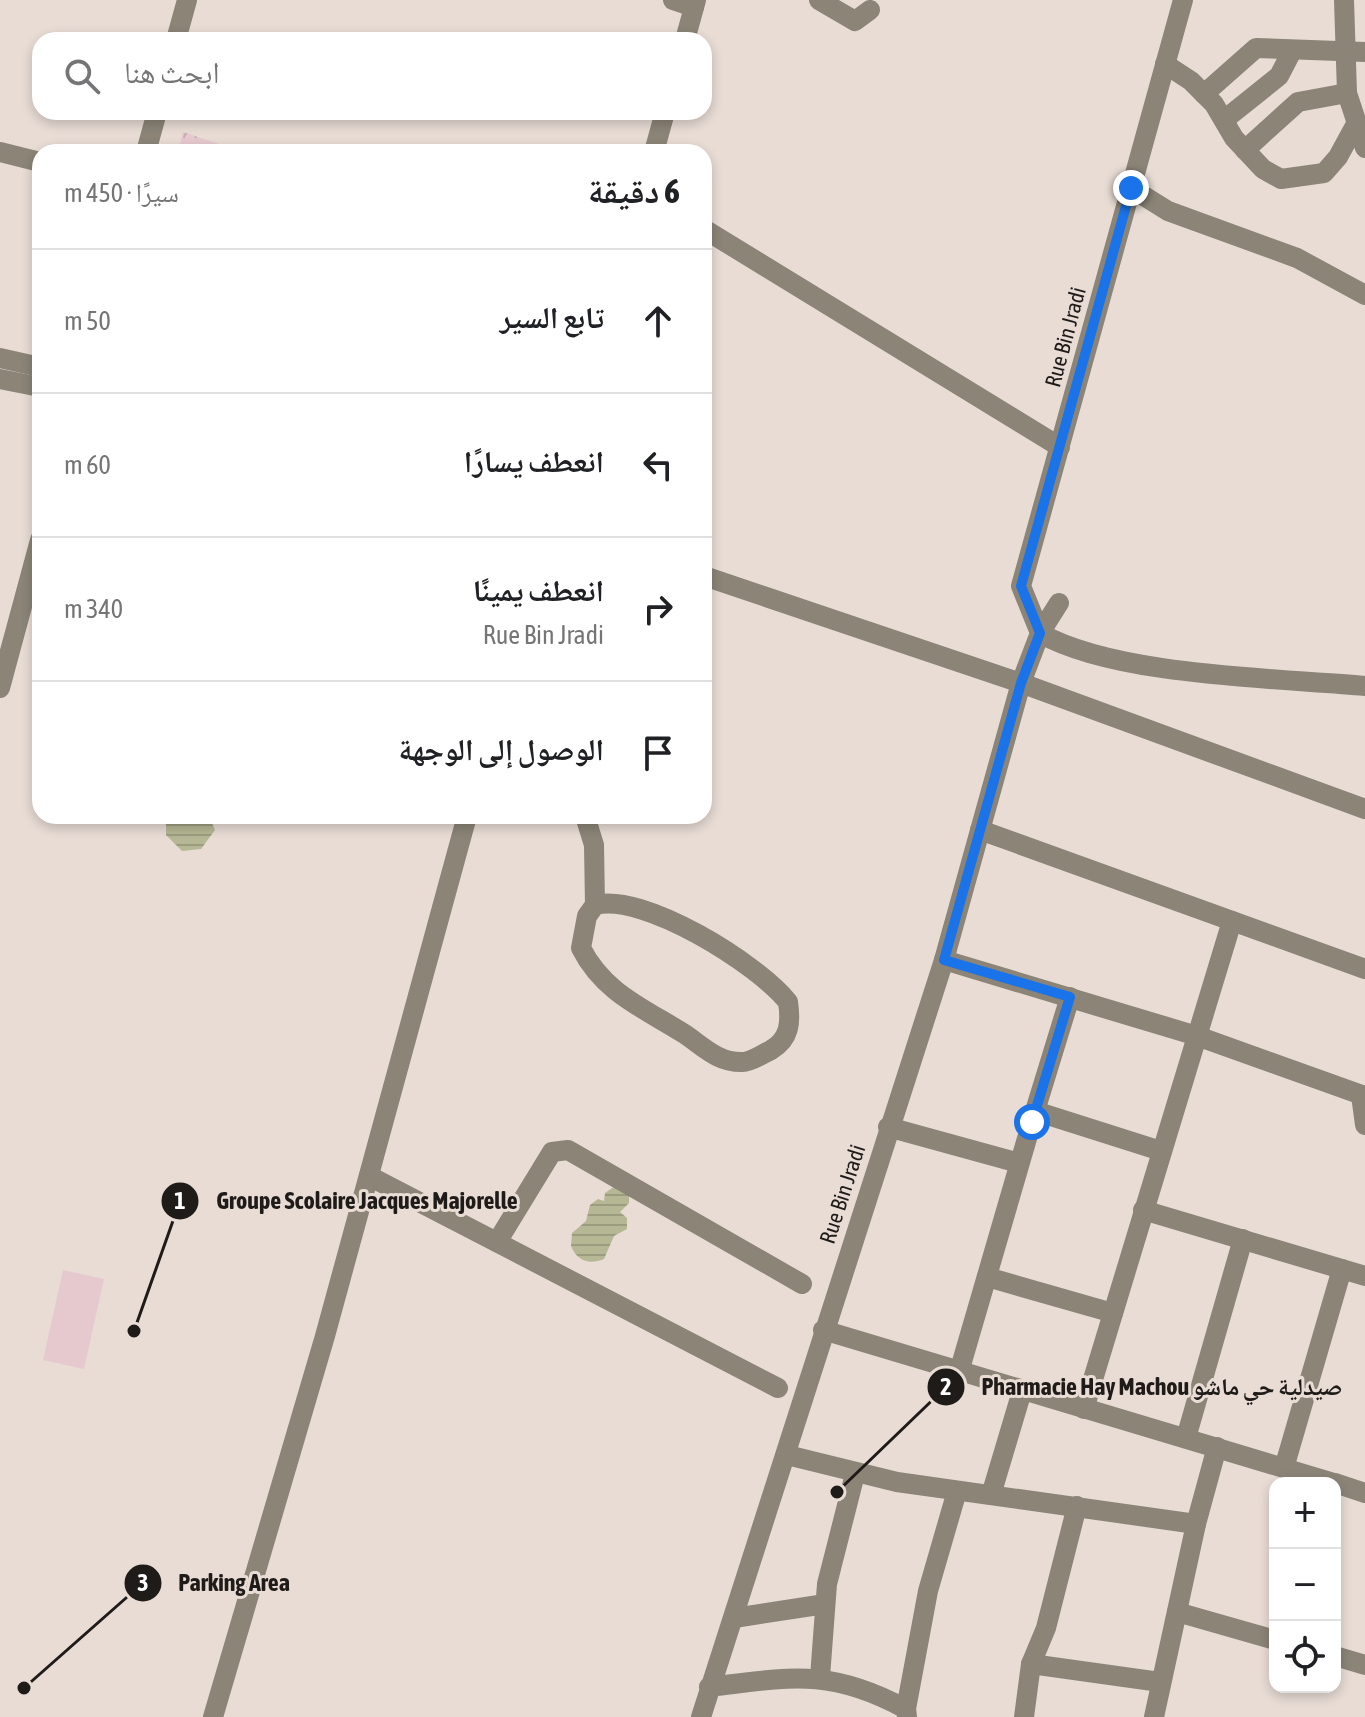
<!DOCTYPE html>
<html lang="ar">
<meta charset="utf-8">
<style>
body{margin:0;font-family:"Asap Condensed","Noto Naskh Arabic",sans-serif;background:#f2f2f2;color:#202124;direction:rtl}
.controls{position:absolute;right:24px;bottom:24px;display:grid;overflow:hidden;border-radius:16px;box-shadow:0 4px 12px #0003}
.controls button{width:72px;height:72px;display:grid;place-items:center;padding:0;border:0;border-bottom:2px solid #e0e0e0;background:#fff;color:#202124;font:40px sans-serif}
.stop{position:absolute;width:24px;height:24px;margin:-18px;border:6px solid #1a73e8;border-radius:50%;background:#fff}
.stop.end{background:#1a73e8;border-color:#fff;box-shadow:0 2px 8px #0008}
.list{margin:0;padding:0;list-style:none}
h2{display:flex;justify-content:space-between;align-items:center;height:104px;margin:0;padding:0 32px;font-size:34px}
h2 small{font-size:26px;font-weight:400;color:#757577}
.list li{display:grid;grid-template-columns:52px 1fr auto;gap:24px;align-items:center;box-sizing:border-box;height:144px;padding:0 32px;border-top:2px solid #e0e0e0}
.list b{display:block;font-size:30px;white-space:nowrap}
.list p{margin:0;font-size:26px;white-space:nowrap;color:#757577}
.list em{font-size:26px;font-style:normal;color:#757577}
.icon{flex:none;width:44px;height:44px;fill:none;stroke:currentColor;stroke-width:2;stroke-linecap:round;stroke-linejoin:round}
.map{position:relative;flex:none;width:1365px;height:1717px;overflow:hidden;direction:ltr}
.search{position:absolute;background:#fff;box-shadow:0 4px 12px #0003;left:32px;top:32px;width:680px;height:88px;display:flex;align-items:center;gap:20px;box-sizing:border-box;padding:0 28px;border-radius:24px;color:#757577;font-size:30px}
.panel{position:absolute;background:#fff;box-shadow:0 4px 12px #0003;left:32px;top:144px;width:680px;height:680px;border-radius:24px;direction:rtl}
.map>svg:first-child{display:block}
</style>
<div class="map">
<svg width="1365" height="1717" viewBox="0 0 1365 1717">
<defs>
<pattern id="park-crowns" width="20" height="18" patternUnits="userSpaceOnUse" patternTransform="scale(2)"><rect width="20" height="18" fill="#e5c9ce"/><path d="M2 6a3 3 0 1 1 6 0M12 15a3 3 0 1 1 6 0" fill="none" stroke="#c4acb0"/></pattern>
<pattern id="water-rules" width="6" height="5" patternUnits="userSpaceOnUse" patternTransform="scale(2)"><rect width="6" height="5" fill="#b6b794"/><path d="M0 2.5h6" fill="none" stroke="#9c9d7f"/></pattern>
</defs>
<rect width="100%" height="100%" fill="#e8dcd5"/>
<path fill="url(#park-crowns)" d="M183,132L243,152H178Z"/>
<path fill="#e5c9ce" d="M63,1270L104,1279L84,1369L43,1360Z"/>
<g fill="url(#water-rules)">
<path d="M166,816H209L215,830L201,849L182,851L166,835Z"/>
<path d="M615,1186L629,1195V1203L620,1212L627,1218V1229L614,1236L604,1259C589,1265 577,1261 571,1246L572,1233L586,1221L590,1205L598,1199L604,1201L605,1193Z"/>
</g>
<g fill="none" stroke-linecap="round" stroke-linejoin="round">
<g stroke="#8b8477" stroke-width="20">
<path d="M673,0L694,7"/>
<path d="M819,0L855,21L870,10"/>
<path d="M1344,0L1347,93L1365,148"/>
<path d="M176,40L187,0"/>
<path d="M685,40L696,0"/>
<path d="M1165,64L1191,81L1214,104L1234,138L1263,169L1281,179L1324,173L1338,157L1356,124"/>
<path d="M1204,94L1256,48L1365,52"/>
<path d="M1224,120L1279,76L1292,51"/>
<path d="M1245,150L1298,102L1347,93"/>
<path d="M0,152L40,162"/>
<path d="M146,152L157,112"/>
<path d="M654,152L665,112"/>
<path d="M1131,188L1168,211L1297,258L1365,295"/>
<path d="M704,229L1060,447"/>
<path d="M0,358L40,367"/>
<path d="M0,379L40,387"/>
<path d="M704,576L1021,683L1365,809"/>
<path d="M1059,603L1040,633C1114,676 1277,678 1365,686"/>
<path d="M0,688L40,540"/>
<path d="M585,816L594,845L595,905L587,916L581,948C603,992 643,1008 683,1033C702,1045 717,1063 743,1062C751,1062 763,1054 771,1050C790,1039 791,1022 788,1002C758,964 643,892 595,905"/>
<path d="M980,830L1365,969"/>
<path d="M944,960L1197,1036L1365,1096"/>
<path d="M1361,1095L1365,1125"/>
<path d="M1035,1111L1070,997"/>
<path d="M888,1127L1019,1163"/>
<path d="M369,1176L778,1388"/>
<path d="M1143,1210L1365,1276"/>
<path d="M497,1242L552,1152L568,1150L802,1284"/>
<path d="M987,1277L1113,1313"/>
<path d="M823,1330L1334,1483"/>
<path d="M959,1372L1035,1111L1161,1151"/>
<path d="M1084,1409L1232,921"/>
<path d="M1186,1438L1243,1239"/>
<path d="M787,1455L897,1482L1196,1524"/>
<path d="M1284,1468L1342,1269"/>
<path d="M1335,1483L1365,1493"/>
<path d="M991,1495L1022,1391"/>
<path d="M1177,1612L1275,1640"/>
<path d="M734,1618L825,1604"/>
<path d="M1335,1656L1365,1665"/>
<path d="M1031,1664L1160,1682"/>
<path d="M820,1677L827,1584L855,1474"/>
<path d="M709,1687C791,1677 830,1668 906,1709L907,1717"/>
<path d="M906,1709L928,1591L957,1491"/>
<path d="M213,1717L325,1336L467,816"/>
<path d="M701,1717L944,960L1021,683L1040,633L1021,586L1183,0"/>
<path d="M1024,1717L1031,1664L1046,1628L1077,1506"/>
<path d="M1154,1717L1196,1524L1217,1447"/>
</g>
</g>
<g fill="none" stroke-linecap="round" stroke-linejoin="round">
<path stroke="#1a73e8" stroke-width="10" d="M1032,1122L1070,997L944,960L1021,683L1040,633L1021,586L1131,188"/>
</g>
<g text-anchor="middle" stroke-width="6" stroke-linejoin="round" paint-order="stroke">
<g font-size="22" fill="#1f1b18" stroke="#e8dcd5">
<text transform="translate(1065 337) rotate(-75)" y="8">Rue Bin Jradi</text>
<text transform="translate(842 1194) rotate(-72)" y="8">Rue Bin Jradi</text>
</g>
</g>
<path fill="none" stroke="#1f1b18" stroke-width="3" d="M134 1331L180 1201M837 1492L946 1387M24 1688L143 1583"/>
<g fill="#1f1b18" stroke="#e8dcd5" stroke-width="3">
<circle cx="134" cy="1331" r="8"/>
<circle cx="837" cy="1492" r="8"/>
<circle cx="24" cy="1688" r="8"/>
<circle cx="180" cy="1201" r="20"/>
<circle cx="946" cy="1387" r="20"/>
<circle cx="143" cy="1583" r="20"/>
</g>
<g font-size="24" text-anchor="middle" font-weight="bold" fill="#fff">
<text x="180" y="1209">1</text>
<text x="946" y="1395">2</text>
<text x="143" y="1591">3</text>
</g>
<g font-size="24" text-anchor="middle" font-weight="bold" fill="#1f1b18" stroke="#e8dcd5" stroke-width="6" stroke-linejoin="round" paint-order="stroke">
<text x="367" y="1209">Groupe Scolaire Jacques Majorelle</text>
<text x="1162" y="1395">Pharmacie Hay Machou صيدلية حي ماشو</text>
<text x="234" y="1591">Parking Area</text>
</g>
</svg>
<div class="controls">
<button>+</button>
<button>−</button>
<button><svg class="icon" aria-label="locate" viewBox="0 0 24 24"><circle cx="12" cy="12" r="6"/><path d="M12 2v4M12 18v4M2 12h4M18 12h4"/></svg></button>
</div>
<div class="stop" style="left:1032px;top:1122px"></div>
<div class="stop end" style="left:1131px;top:188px"></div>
<div class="search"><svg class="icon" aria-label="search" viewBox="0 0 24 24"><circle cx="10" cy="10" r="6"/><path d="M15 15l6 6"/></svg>ابحث هنا</div>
<section class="panel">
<h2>6 دقيقة<small>سيرًا · 450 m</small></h2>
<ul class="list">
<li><svg class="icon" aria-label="ahead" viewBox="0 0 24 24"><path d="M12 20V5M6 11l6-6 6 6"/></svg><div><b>تابع السير</b></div><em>50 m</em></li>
<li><svg class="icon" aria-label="left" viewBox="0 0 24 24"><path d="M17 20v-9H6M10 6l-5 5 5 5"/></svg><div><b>انعطف يسارًا</b></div><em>60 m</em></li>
<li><svg class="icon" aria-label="right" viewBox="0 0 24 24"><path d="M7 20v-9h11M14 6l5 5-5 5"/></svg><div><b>انعطف يمينًا</b><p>Rue Bin Jradi</p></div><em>340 m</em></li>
<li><svg class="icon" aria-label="arrive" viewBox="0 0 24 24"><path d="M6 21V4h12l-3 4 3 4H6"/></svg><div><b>الوصول إلى الوجهة</b></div></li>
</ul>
</section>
</div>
